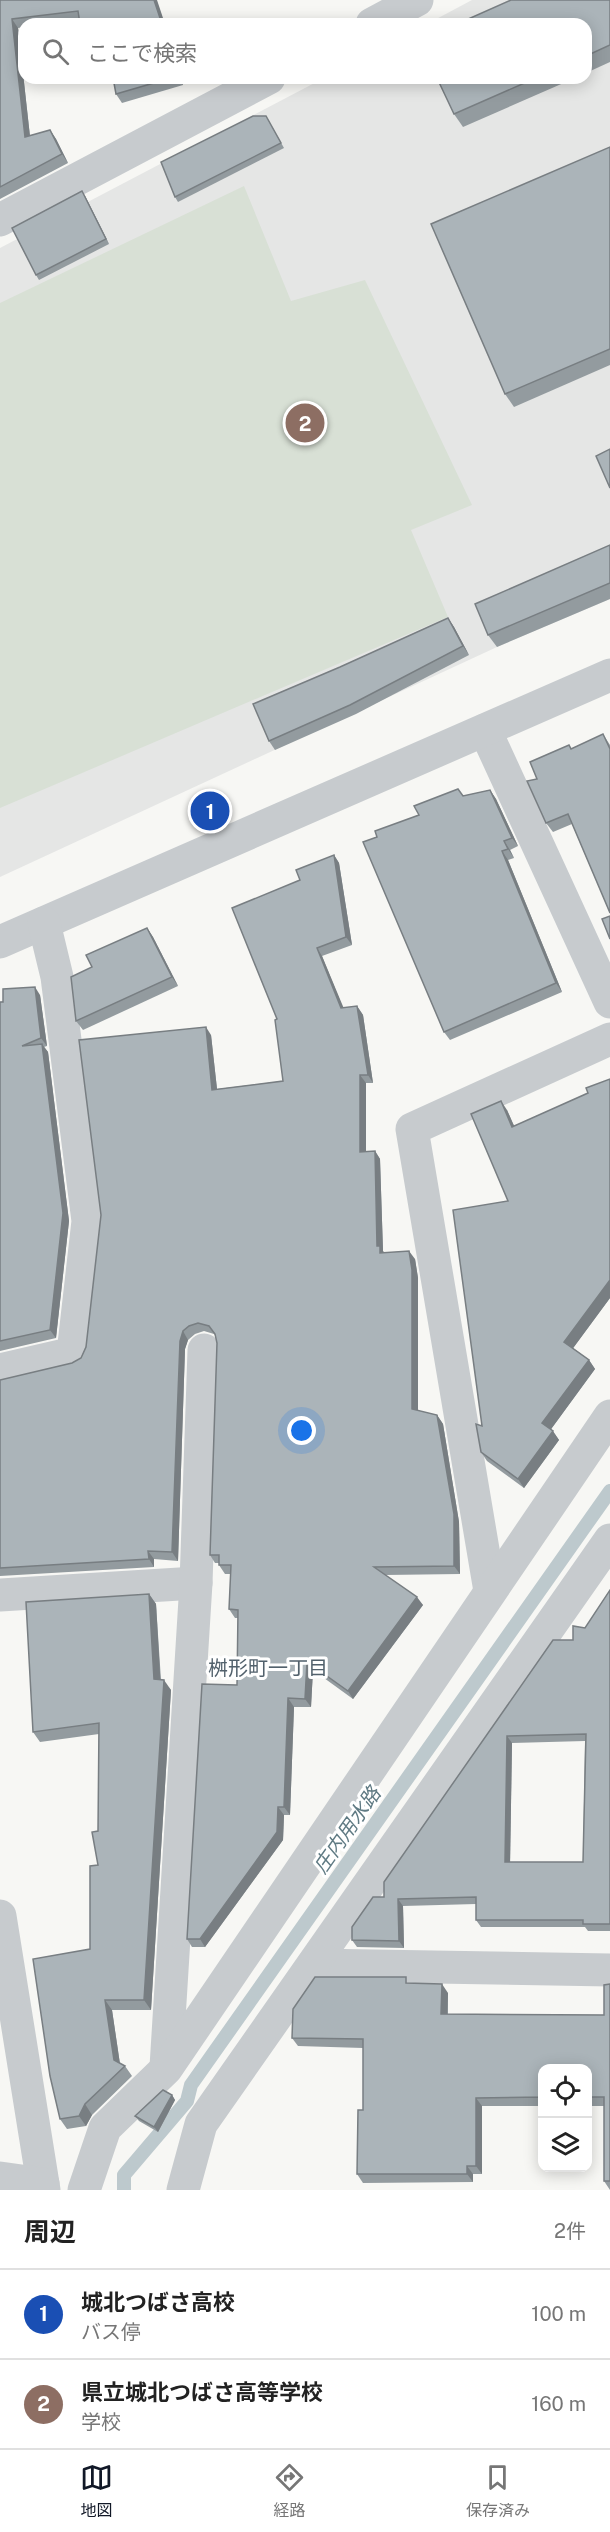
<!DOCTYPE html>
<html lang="ja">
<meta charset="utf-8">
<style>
body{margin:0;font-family:"Public Sans","Noto Sans JP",sans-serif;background:#f2f2f2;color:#222}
.controls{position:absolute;right:18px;bottom:18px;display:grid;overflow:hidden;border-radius:12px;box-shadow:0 3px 15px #0003}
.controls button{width:54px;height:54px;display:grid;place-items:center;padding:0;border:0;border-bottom:2px solid #e0e0e0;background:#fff;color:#222;font:30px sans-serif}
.you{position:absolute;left:302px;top:1431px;width:21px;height:21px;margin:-15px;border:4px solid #fff;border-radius:50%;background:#1a73e8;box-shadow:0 0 0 9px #1a73e833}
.badge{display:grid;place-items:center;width:39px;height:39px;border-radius:50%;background:#111827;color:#fff;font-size:20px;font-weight:700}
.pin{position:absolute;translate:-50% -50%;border:3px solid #fff;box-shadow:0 2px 6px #0006}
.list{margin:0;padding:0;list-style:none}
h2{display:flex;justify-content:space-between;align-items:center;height:78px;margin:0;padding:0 24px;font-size:26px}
h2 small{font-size:20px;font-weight:400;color:#767676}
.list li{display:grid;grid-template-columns:39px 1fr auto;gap:18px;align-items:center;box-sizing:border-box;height:90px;padding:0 24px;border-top:2px solid #e0e0e0}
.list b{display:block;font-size:22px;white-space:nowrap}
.list p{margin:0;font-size:20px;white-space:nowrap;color:#767676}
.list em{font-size:20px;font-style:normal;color:#767676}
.icon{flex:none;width:33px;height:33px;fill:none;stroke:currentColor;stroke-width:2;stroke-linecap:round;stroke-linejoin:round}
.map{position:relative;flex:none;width:610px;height:2190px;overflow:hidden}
.search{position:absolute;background:#fff;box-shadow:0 3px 15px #0003;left:18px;right:18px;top:18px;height:66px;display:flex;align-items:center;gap:15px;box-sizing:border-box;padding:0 21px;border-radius:18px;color:#767676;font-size:22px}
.sheet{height:258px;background:#fff}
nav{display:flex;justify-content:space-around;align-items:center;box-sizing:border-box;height:84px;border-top:2px solid #e0e0e0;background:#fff;font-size:16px;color:#767676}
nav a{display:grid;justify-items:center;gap:3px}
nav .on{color:#111827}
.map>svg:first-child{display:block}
</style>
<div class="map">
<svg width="610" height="2190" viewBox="0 0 610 2190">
<rect width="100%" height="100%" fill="#f7f7f4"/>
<path fill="#e5e6e5" d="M472,0H610V599L497,647L0,877V248L324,78H586V24H427Z"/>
<path fill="#d8e0d5" d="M244,186L291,301L365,280L472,505L411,530L448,617L0,808V303Z"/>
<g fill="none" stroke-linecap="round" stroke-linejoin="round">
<path stroke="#bdc9cd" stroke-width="14" d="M124,2190V2175L187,2101L191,2085L610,1491"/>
<g stroke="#c7cbce" stroke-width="33">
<path d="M372,24L417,0"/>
<path d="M0,220L269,78"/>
<path d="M485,730L610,1002"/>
<path d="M0,942L610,675"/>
<path d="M0,1370L73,1353L88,1221L57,977L44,923"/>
<path d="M490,1591L412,1129L610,1039"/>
<path d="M0,1595L196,1583"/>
<path d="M0,1916L44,2190"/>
<path d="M313,1965L610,1970"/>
<path d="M166,2067L196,1583L204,1350"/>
<path d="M0,2178L43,2184"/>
<path d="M84,2190L105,2128L166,2069L610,1416"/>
<path d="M183,2190L201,2124L610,1540"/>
</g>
</g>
<g fill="#939b9f" fill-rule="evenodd">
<path d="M0,0L165,24H80L79,21L52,24H24V27L18,28L30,136L50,130L56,139L68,163L0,199Z"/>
<path d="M610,0V62L586,73V24Z"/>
<path d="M113,78H181L183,85L122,103L116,94Z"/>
<path d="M437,78H575L463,127L454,114Z"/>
<path d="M266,116L284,148L178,202L175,197Z"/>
<path d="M610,147V365L514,407L505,394Z"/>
<path d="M85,196L109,244L39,280L36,275Z"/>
<path d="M610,545V599L497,647L488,635Z"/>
<path d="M448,618L454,627L469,655L356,714L275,750L269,741L340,667Z"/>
<path d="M603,734L610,745V913L572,824L553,832L546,823L537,779L569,745L572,749Z"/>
<path d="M490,790L496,799L518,846L510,850L514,858L508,860L562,992L450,1040L444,1032L377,837L419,815L463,796Z"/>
<path d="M334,855L339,863L352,945L322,956L343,1008L357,1006L363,1015L373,1083H366V1152L375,1151L380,1159L383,1251L384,1253L415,1259L418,1278V1411L437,1415L443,1424L459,1522L460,1574L385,1575L423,1605L353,1699L313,1670L311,1707H294L290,1815H284L283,1840L205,1947H192L187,1939L237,1685L238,1618H235L229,1609L231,1574H225L219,1565V1563H215L210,1555L217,1343L216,1336L214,1334L204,1331L195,1334L188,1340L185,1349L178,1561L154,1559V1567L0,1576V1380L72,1363L81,1358L211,1035L217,1089L283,1081L277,1019L300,880Z"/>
<path d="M147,928L153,937L178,986L83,1030L76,1021L92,967Z"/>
<path d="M40,995L47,1046L44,1047L48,1052L69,1221L56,1338L0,1351V1002Z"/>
<path d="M610,1079V1298L573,1348L589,1360L595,1369L551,1429L559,1440L524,1488L487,1461L481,1452L482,1426L508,1201L507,1110L514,1126L588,1093Z"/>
<path d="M610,1590V1931H588L585,1927H481L476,1920V1904L403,1906L404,1948L357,1947L352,1940L573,1640L585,1628ZM585,1741L583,1862H510L512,1743Z"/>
<path d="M149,1594L156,1604L161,1680L171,1690L151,2010H112L120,2064L125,2066L132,2076L92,2115L86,2126L67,2129L60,2119L90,1949L98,1865L99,1734L40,1742L33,1732Z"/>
<path d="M411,1983L448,1993V2014L604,2015L610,1984V2190L604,2181V2106H588V2068H543V2106H482V2174H473V2182L363,2183L357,2174L363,2110V2048L298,2046L292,2038Z"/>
<path d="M172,2095L175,2100L158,2132L139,2121L135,2116Z"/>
</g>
<g fill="#787e82">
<path d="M154,0H157L165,24H162Z"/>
<path d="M12,19L18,28L31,146L25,137Z"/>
<path d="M177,78H181L183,85Z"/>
<path d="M50,130L56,139L68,163L62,154Z"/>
<path d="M82,191L85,196L109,244L106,239Z"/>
<path d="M448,618L454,627L469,655L463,646Z"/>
<path d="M490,790L496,799L518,846L512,838Z"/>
<path d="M504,841L510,850L514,858L508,849Z"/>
<path d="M502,851L508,860L562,992L556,983Z"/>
<path d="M334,855L339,863L352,945L346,937Z"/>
<path d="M147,928L153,937L178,986L172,977Z"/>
<path d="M317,948L322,956L347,1016L341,1008Z"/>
<path d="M35,987L40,995L47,1046L41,1038Z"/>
<path d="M357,1006L363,1015L373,1083L368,1075Z"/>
<path d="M206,1027L211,1035L218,1098L212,1090Z"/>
<path d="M42,1044L48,1052L69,1221L56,1338L50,1330Z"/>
<path d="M360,1075L366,1083V1160L360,1152Z"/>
<path d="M501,1101L507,1110L519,1137L512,1127Z"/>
<path d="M375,1151L380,1159L383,1251L386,1255L380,1253L377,1246Z"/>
<path d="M409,1251L415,1259L418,1278V1418L412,1409Z"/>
<path d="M610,1280V1298L571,1351L564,1342Z"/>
<path d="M183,1331L188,1340L185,1349L178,1561L172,1552L180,1341Z"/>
<path d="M589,1360L595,1369L549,1432L542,1423Z"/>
<path d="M437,1415L443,1424L459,1522L460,1574L454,1566Z"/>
<path d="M553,1431L559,1440L524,1488L518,1479Z"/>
<path d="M148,1551L154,1559V1567L149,1559Z"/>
<path d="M149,1594L156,1604L161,1690L154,1679Z"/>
<path d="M417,1597L423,1605L353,1699L348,1691Z"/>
<path d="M307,1662L313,1670L311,1707L305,1699Z"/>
<path d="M164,1680L171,1690L151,2010L144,2000Z"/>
<path d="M288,1698L294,1707L290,1815L284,1807Z"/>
<path d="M507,1736L512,1743L510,1869L505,1862Z"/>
<path d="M278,1807L284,1815L283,1840L205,1947L200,1939Z"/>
<path d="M398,1899L403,1906L404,1948L399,1941Z"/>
<path d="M442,1984L448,1993L447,2022L441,2014Z"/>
<path d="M105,2000L112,2010L121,2071L114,2060Z"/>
<path d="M172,2095L175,2100L158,2132L154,2127Z"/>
<path d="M476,2098L482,2106V2174L476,2166Z"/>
<path d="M85,2104L92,2115L86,2126L79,2116Z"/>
<path d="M467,2166L473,2174V2182L467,2174Z"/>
</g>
<g fill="#abb4b9" stroke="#787e82" stroke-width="1.5" fill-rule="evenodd">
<path d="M0,0H154L162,24H103V23L97,24H80L78,11L12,19L25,137L50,130L62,154L0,187Z"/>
<path d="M511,0H610V45L586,56V24H457Z"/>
<path d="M113,78H171L116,94Z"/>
<path d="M437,78H536L454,114Z"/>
<path d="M253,116H266L281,143L175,197L161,162Z"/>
<path d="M610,147V349L505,394L431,224Z"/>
<path d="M82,191L106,239L36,275L12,228Z"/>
<path d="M610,449V488L596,456Z"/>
<path d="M610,545V583L488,635L475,604Z"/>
<path d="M448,618L463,646L350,705L269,741L253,704L340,667Z"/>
<path d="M603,734L610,749V913L568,814L546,823L527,781L537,779L530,762L569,745L571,749Z"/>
<path d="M458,789L463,796L490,790L512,838L504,841L508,849L502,851L556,983L444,1032L363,842L377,837L375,831L419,815L414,806Z"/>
<path d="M334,855L346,937L317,948L341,1008L357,1006L368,1075H360V1152L375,1151L377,1246H380V1253L409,1251L412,1270V1409L437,1415L454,1514V1566L374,1567L417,1597L348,1691L307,1662L305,1699L288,1698L284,1807H278L277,1832L200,1939H187L202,1684L237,1685L238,1610L229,1609L231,1565H219V1555H210L217,1343L215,1334L209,1326L198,1323L189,1326L183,1331L180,1341L172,1552L148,1551L149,1559L0,1568V1380L72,1363L81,1358L86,1347L101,1215L79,1040L206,1027L212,1090L283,1081L275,1020L277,1019L232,908L300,880L296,870Z"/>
<path d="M610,916V939L602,919Z"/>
<path d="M147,928L172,977L76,1021L71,977L92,967L86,955Z"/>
<path d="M35,987L41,1038L22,1046L42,1044L63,1213L50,1330L0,1341V1002H3V989Z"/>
<path d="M610,1079V1280L564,1342L589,1360L542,1423L553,1431L518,1479L481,1452L476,1424L482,1426L453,1210L508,1201L471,1114L501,1101L512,1127L588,1093L586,1088Z"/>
<path d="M610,1590V1924H583V1920H476V1897L398,1899L399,1941L352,1940V1927L373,1897H384V1882L553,1640H573V1626L585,1628ZM586,1734L583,1862H505L507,1736Z"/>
<path d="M149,1594L154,1679L164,1680L144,2000H105L114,2060L125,2066L85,2104L79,2116L60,2119L50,2076L33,1959L90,1949V1866L98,1865L92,1832L98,1831L99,1723L33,1732L26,1602Z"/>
<path d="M315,1977H406V1983L442,1984L441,2014L604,2015V1985L610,1984V2181H604V2097H588V2068H543V2097L476,2098V2166H467V2174H357L358,2110H363V2039L292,2038L293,2009Z"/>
<path d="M163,2090L172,2095L154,2127L135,2116Z"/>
</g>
<g text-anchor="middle" stroke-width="6" stroke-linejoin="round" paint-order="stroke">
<g font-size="20" fill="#52616c" stroke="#fff">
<text x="268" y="1675">桝形町一丁目</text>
</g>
<g font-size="20" font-style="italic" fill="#5f7a83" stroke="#fff">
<text transform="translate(347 1830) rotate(-55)" y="7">庄内用水路</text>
</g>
</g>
</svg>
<div class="controls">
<button><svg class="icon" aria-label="locate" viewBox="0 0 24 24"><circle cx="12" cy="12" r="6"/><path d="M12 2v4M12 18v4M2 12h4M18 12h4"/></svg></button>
<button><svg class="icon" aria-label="layers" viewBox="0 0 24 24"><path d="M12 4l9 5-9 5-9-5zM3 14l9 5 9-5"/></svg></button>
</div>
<div class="you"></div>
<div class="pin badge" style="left:210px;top:811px;background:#1a4fb4">1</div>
<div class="pin badge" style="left:305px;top:423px;background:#8d6e63">2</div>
<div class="search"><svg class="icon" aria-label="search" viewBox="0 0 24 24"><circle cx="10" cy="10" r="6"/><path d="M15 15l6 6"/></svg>ここで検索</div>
</div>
<section class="sheet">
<h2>周辺<small>2件</small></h2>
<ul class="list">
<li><span class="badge" style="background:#1a4fb4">1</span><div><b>城北つばさ高校</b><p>バス停</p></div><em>100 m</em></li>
<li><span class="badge" style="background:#8d6e63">2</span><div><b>県立城北つばさ高等学校</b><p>学校</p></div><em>160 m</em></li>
</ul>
</section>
<nav>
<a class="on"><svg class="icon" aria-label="map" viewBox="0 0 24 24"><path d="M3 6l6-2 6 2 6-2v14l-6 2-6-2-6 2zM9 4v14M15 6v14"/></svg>地図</a>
<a><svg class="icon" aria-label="directions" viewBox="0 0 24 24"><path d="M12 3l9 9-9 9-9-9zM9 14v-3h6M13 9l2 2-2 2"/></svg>経路</a>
<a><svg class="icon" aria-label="saved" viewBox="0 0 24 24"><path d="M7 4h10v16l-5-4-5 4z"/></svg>保存済み</a>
</nav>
